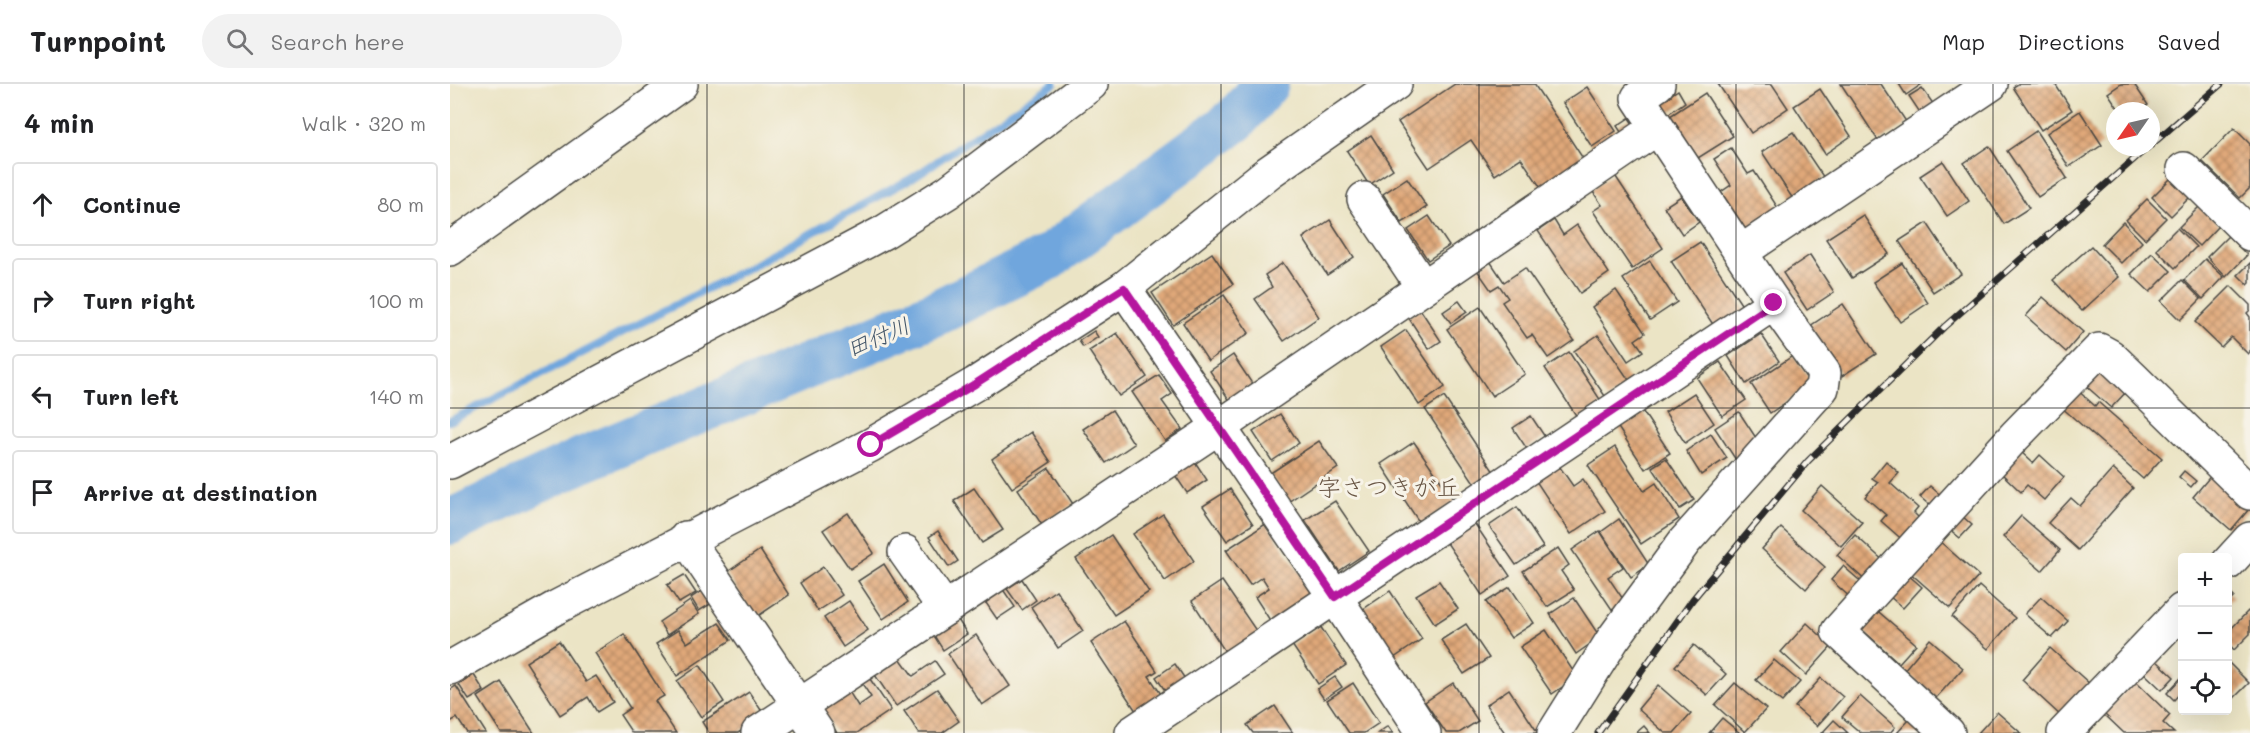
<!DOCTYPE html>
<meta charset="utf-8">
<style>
body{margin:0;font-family:Mali,"Klee One",sans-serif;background:#f2f2f2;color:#202124}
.controls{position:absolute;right:18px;bottom:18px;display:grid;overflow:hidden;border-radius:6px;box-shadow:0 6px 24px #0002}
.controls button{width:54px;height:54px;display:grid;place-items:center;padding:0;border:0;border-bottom:2px solid #e0e0e0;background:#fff;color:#202124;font:30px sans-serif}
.compass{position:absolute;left:1656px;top:18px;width:54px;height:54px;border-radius:50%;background:#fff;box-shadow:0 6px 24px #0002;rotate:236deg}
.stop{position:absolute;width:18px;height:18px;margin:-14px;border:4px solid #b5179e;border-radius:50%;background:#fff}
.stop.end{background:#b5179e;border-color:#fff;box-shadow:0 2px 6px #0008}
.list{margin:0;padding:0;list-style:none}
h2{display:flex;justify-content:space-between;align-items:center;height:78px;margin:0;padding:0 24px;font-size:26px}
h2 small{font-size:20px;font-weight:400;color:#757577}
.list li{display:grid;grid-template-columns:39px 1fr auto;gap:18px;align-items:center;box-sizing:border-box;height:84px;margin:0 12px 12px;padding:0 12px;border:2px solid #e0e0e0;border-radius:6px}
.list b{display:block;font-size:22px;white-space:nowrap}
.list em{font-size:20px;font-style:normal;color:#757577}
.icon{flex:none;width:33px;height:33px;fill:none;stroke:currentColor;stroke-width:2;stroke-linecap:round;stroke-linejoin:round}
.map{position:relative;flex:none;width:1800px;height:649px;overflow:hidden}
header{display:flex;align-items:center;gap:36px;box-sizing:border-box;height:84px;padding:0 30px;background:#fff;border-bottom:2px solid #e0e0e0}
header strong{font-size:28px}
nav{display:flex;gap:33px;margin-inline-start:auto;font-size:21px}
.search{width:420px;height:54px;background:#f2f2f2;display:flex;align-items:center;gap:15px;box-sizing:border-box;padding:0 21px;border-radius:33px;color:#757577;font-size:22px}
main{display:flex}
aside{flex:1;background:#fff}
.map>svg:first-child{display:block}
</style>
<header>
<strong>Turnpoint</strong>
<div class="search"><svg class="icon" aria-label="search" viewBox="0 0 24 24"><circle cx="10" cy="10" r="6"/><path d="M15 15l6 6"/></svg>Search here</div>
<nav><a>Map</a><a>Directions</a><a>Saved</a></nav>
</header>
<main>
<aside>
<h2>4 min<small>Walk · 320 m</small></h2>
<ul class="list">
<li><svg class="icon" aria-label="ahead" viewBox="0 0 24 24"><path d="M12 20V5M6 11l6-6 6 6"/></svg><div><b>Continue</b></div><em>80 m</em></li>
<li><svg class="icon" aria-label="right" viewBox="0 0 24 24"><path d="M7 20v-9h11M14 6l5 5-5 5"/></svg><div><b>Turn right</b></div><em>100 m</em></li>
<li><svg class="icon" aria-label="left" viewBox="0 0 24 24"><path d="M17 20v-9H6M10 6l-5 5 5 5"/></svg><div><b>Turn left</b></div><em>140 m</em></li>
<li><svg class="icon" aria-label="arrive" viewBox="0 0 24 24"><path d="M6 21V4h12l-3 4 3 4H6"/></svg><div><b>Arrive at destination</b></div></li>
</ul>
</aside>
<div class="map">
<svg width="1800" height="649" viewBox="0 0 1800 649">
<defs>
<pattern id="building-cross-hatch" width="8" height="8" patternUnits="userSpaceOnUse" patternTransform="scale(1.5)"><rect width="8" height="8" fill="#e0a879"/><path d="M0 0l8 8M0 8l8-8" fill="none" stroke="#b68963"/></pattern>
</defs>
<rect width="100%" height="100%" fill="#f7f3e8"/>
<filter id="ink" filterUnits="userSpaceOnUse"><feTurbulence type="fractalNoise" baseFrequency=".0167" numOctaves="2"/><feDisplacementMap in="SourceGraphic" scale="12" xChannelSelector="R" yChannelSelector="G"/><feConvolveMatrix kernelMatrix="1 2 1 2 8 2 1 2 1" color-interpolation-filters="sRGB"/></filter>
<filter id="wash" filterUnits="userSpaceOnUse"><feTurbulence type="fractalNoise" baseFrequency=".008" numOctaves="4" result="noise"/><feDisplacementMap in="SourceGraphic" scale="24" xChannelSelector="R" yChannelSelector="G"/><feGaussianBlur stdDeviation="1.35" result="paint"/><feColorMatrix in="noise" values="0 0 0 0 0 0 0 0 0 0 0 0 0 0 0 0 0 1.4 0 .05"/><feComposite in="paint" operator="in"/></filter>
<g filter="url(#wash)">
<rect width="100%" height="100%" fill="#ebe4c5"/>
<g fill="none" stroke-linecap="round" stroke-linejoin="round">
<path stroke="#6fa6dd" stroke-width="8" d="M0,337L307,179L462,94L604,0"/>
<path stroke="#6fa6dd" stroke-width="46" d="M0,438L132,376L490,227L598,174L785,36L816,0"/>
</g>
<g id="blocks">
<g fill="url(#building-cross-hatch)">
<path d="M1005,0H1084L1134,76L1091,104L1071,74L1045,91L1021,56L979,84L948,38Z"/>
<path d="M1268,0H1322L1338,24L1301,49Z"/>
<path d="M1391,0H1431L1457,39L1429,58Z"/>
<path d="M1449,0H1472L1456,11Z"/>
<path d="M1568,0H1605L1622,26L1591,46L1563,3Z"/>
<path d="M1671,0H1684L1698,21L1688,27H1670L1658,9Z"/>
<path d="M1137,3L1166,47L1142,63L1113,19Z"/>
<path d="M1472,4L1484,21L1471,30L1459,12Z"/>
<path d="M1370,5L1401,52L1375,70L1344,22Z"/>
<path d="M1228,6L1235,18L1215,32L1207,20Z"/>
<path d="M1255,9L1283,52L1248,74L1220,32Z"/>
<path d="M1630,27L1652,61L1619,83L1597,49Z"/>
<path d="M1179,34L1187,46L1175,54L1167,42Z"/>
<path d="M1784,44L1800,60V104L1790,114L1752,77Z"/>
<path d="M1586,47L1617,94L1588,113L1557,67Z"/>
<path d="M1343,48L1374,94L1343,115L1312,68Z"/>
<path d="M921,51L943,85L919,101L897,67Z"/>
<path d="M1539,62L1579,124L1554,140L1514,79Z"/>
<path d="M1281,64L1298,90L1304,87L1328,124L1296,146L1271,108L1281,101L1264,75Z"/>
<path d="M1493,77L1519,117L1497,132L1470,92Z"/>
<path d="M1164,90L1213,164L1182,185L1143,127L1152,121L1141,105Z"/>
<path d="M1723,92L1742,111L1721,132L1702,113Z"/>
<path d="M957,94L977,123L952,139L933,110Z"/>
<path d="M1231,112L1249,138L1232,150L1214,123Z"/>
<path d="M1697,115L1716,134L1695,155L1676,136Z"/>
<path d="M1750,122L1769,141L1749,162L1729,143Z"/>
<path d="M1413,131L1439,170L1402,194L1376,155Z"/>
<path d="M979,132L999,162L978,176L958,146Z"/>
<path d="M880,136L904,173L877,191L853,154Z"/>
<path d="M1104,136L1113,151L1127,141L1159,189L1130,209L1088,147Z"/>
<path d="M1673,138L1692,158L1671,179L1652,160Z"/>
<path d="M1477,139L1511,190L1483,208L1449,157Z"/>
<path d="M1727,144L1746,163L1725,184L1706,165Z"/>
<path d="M1778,152L1797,171L1776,193L1757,173Z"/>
<path d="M1250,158L1295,226L1266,245L1221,177Z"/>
<path d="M1641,162L1669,193L1632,227L1603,196Z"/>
<path d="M762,169L783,200L723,241L702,209Z"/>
<path d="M1702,169L1721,187L1700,208L1681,190Z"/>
<path d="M1360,171L1384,208L1357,226L1333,189Z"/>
<path d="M1755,175L1774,193L1753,215L1734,196Z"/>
<path d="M1040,177L1054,198L1075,184L1124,256L1098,274L1082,251L1077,254L1052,218L1058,214L1049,201L1041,206L1027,186Z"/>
<path d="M1200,177L1227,218L1200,236L1173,195Z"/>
<path d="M833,179L869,233L834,257L805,215L822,203L815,191Z"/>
<path d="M1452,179L1478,219L1450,238L1423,198Z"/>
<path d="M1800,179V199L1798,201L1788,191Z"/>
<path d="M1732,196L1751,215L1730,236L1711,217Z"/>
<path d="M1781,202L1800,221V226L1797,229L1800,233V268L1798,270L1781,253L1771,263L1745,238Z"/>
<path d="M1166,206L1195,249L1185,256L1193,267L1178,277L1142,223Z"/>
<path d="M774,211L799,249L758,277L733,239Z"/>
<path d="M1593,213L1633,248L1616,268L1576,232Z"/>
<path d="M1009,217L1017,228L1001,239L993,228Z"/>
<path d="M1393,220L1426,270L1392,292L1360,242Z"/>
<path d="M1030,223L1075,290L1042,312L997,245Z"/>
<path d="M970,225L991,257L979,265L958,233Z"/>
<path d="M956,246L995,303L969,321L931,263Z"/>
<path d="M644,247L648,253L633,263L629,257Z"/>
<path d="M667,249L697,293L669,312L639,267Z"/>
<path d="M1311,250L1329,277L1296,300L1278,272Z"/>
<path d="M1148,251L1181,299L1157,315L1124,267Z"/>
<path d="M1119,268L1153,320L1129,336L1095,284Z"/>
<path d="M783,271L803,301L780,317L760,287Z"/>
<path d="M1344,271L1363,300L1320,329L1301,300Z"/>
<path d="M1270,278L1296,316L1272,332L1247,294Z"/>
<path d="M1652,285L1677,307L1661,324L1636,302Z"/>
<path d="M709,291L722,310L712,317L732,345L715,357L682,308Z"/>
<path d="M1625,304L1645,322L1648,318L1712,374L1693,395L1610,322Z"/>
<path d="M1244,309L1264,339L1235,359L1215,328Z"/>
<path d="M994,313L1044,388L1025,400L975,325Z"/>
<path d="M1191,325L1220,369L1195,385L1167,342Z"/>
<path d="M662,326L684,360L656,379L633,345Z"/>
<path d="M1289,328L1310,360L1286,376L1265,344Z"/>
<path d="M830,330L849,359L822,377L803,348Z"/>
<path d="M1081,332L1095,353L1077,365L1063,344Z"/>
<path d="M581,348L601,378L562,404L542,375Z"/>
<path d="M1261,350L1277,374L1251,391L1236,367Z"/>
<path d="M869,357L888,384L838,418L819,390Z"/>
<path d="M964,358L1005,418L971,441L931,380Z"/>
<path d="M1165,363L1194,407L1206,399L1229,435L1191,460L1138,381Z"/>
<path d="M1570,367L1583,379L1590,371L1614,393L1594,416L1577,401L1571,408L1551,389Z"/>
<path d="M1216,374L1244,416L1230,425L1202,383Z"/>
<path d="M743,375L757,396L737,409L723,388Z"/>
<path d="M1436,377L1449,389L1440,399L1468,424L1464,429L1473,438L1456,459L1431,437L1436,431L1415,413L1428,398L1422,394Z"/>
<path d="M1107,379L1123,402L1133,395L1155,427L1121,450L1084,394Z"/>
<path d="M599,384L623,420L592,441L568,405Z"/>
<path d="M1663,385L1683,404L1628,466L1598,439L1621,414L1630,422Z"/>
<path d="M1734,387L1746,397L1741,403L1729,393Z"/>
<path d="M1763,389L1800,424L1781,446L1743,413Z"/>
<path d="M1372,402L1412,438L1391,462L1351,426Z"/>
<path d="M1480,402L1494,414L1484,425L1470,413Z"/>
<path d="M524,404L553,446L532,459L504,417Z"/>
<path d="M780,405L803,440L777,457L753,422Z"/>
<path d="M885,417L919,467L889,487L855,436Z"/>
<path d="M1067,423L1093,463L1066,481L1039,442Z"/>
<path d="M398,429L424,469L400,485L373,446Z"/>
<path d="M713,430L744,477L715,497L683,450Z"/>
<path d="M1511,431L1522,441L1510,454L1498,444Z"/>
<path d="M1571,432L1610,466L1592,487L1553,453Z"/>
<path d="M1169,435L1199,481L1181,493L1151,448Z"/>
<path d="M1023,437L1060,492L1032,511L995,456Z"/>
<path d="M817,439L866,513L823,541L805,513L819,504L812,493L800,501L776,466Z"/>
<path d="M1331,444L1375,483L1356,505L1312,465Z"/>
<path d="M488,447L508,477L499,483L479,453Z"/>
<path d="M1150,447L1173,483L1158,493L1175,518L1163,527L1122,466Z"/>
<path d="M661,451L699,508L664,531L626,475Z"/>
<path d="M1405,451L1437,480L1419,500L1387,471Z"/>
<path d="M1487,455L1529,492L1500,524L1458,487Z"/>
<path d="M1108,464L1119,481L1111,487L1124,506L1097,523L1073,487Z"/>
<path d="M310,466L339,511L305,534L276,489Z"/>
<path d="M434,480L458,518L433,535L408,497Z"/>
<path d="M1393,482L1416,502L1403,516L1381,496Z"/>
<path d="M373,483L392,511L368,527L350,499Z"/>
<path d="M1457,490L1472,503L1453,524L1439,512Z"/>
<path d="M234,491L246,509L229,519L217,501Z"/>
<path d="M572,495L586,516L572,526L557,505Z"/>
<path d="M772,497L809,551L778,572L742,517Z"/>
<path d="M989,497L1008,525L985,540L966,511Z"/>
<path d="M259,502L267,516L249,527L241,514Z"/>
<path d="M1529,502L1565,534L1538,565L1502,533Z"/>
<path d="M1060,503L1084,539L1061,554L1036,518Z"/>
<path d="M552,504L565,523L547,535L534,516Z"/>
<path d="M606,506L633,547L608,564L581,523Z"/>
<path d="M940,507L972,555L944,574L912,526Z"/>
<path d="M1778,507L1784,513L1778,519Z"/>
<path d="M1591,513L1618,537L1602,554L1575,530Z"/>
<path d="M1124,514L1150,553L1126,570L1100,530Z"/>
<path d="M240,517L249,530L217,551L209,538Z"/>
<path d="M399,517L418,546L393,563L374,534Z"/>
<path d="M1423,523L1466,560L1449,579L1407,541Z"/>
<path d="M1798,527L1800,529V550L1784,566L1778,559V548Z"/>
<path d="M507,534L517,550L493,566L483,550Z"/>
<path d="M674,537L707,587L699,592L711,610L686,627L641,559Z"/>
<path d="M269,539L281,556L227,592L206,560L228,546L237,559Z"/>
<path d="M1357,539L1382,562L1356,591L1331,568Z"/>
<path d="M1016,540L1039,574L1014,590L991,556Z"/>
<path d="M870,542L896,581L868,600L842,561Z"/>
<path d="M1096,546L1127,593L1102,610L1070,563Z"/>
<path d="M174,550L214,612L205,617L226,649H182L170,631L180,624L145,569Z"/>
<path d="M526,551L560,602L532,621L498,570Z"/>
<path d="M1480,555L1513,584L1486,614L1454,586Z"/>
<path d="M109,557L136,598L146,592L163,618L147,628L138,613L110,631L76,578Z"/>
<path d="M1244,561L1276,590L1257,611L1225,582Z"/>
<path d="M1600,564L1641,601L1612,633L1572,596Z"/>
<path d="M450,574L463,592L485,577L494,590L446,622L425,591Z"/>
<path d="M1324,576L1350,598L1332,618L1306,596Z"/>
<path d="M1706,576L1724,593L1712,606L1694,589Z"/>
<path d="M1778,578L1799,599L1778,620Z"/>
<path d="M725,580L735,595L716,608L706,593Z"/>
<path d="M250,581L274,618L251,633L227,597Z"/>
<path d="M24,591L34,607L19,616L9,601Z"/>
<path d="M418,592L441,626L407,649H387L371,624L398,606L408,622L421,613L411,598Z"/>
<path d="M885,593L892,603L874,615L867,605Z"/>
<path d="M1732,593V607L1724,616L1717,609Z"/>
<path d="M1371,594L1393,613L1367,642L1345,623Z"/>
<path d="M1685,597L1720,631L1713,639L1724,649H1674L1654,630Z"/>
<path d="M51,598L84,649H51L28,613Z"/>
<path d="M903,599L929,639L914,649H899L877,616Z"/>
<path d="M1003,599L1028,637L1009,649H996L975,618Z"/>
<path d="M1285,599L1316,625L1295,648L1265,621Z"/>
<path d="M1208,601L1241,630L1224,649H1215L1188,625Z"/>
<path d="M6,602L36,649H17L7,634L0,638V606Z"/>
<path d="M487,605L509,637L492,649H469L454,627Z"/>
<path d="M1059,605L1088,649H1055L1036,621Z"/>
<path d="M299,608L315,632L288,649H259L252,638Z"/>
<path d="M1410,612L1445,643L1440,649H1411L1392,633Z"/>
<path d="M825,622L843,649H803L797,641Z"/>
<path d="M1547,628L1571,649H1528Z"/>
<path d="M1272,634L1290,649H1259Z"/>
<path d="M1460,635L1476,649H1447Z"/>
<path d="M1384,636L1398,649H1372Z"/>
<path d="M938,642L943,649H928Z"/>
<path d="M1194,642L1200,649H1186Z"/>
</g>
</g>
</g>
<g filter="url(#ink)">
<use href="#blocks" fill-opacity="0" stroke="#484742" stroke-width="1.5"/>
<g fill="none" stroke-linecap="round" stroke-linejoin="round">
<g stroke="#484742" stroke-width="36">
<g id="minor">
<path d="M1734,85L1800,150"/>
<path d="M914,115L973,203"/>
<path d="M0,165L231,0"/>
<path d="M1291,168L1541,0"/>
<path d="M674,204L885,513L974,649"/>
<path d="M0,378L434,148L498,108L641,0"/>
<path d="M236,454L368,649"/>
<path d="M455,468L495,525"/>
<path d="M1778,479L1800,455"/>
<path d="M0,584L107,523L421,361L525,300L674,204L819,88L945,0"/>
<path d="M308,649L769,343L1207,44"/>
<path d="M682,649L1324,219"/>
<path d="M1104,649L1163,555L1235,457L1372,304L1374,289L1324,219L1188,14L1208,0"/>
<path d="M1498,649L1388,547L1565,352L1649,266L1660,272L1684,295L1800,409"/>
<path d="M1614,649L1732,526"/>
</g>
</g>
<use href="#minor" stroke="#fff" stroke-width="33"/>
<g stroke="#2b2b2b" stroke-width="7">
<g id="rail">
<path d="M1701,61L1771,0"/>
<path d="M1148,649L1243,515L1358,377L1494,243L1698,63"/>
</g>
</g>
<use href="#rail" stroke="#f7f3e8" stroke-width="4.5" stroke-dasharray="14" stroke-linecap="butt"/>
</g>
</g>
<g fill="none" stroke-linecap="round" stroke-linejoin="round" filter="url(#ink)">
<path stroke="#b5179e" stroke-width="8" d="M421,361L525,300L674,204L885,513L1324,219"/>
</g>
<path fill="none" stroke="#2b2b2b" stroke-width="1.5" stroke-opacity="0.55" d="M257,0V649M514,0V649M771,0V649M1029,0V649M1286,0V649M1543,0V649M0,324H1800"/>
<g text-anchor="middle" stroke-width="6" stroke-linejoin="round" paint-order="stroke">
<g font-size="22" font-style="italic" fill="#435669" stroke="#f7f3e8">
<text transform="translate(428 253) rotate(-23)" y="8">田付川</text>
</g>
<g font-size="24" fill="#6a5746" stroke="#f7f3e8">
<text x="939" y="412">字さつきが丘</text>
</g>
</g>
</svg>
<div class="controls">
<button>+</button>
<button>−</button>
<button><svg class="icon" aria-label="locate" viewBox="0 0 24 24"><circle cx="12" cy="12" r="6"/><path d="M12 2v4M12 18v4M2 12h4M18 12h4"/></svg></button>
</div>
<svg class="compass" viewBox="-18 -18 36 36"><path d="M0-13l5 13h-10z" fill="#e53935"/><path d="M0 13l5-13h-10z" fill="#757577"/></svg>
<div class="stop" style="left:421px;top:361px"></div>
<div class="stop end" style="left:1324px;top:219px"></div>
</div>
</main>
